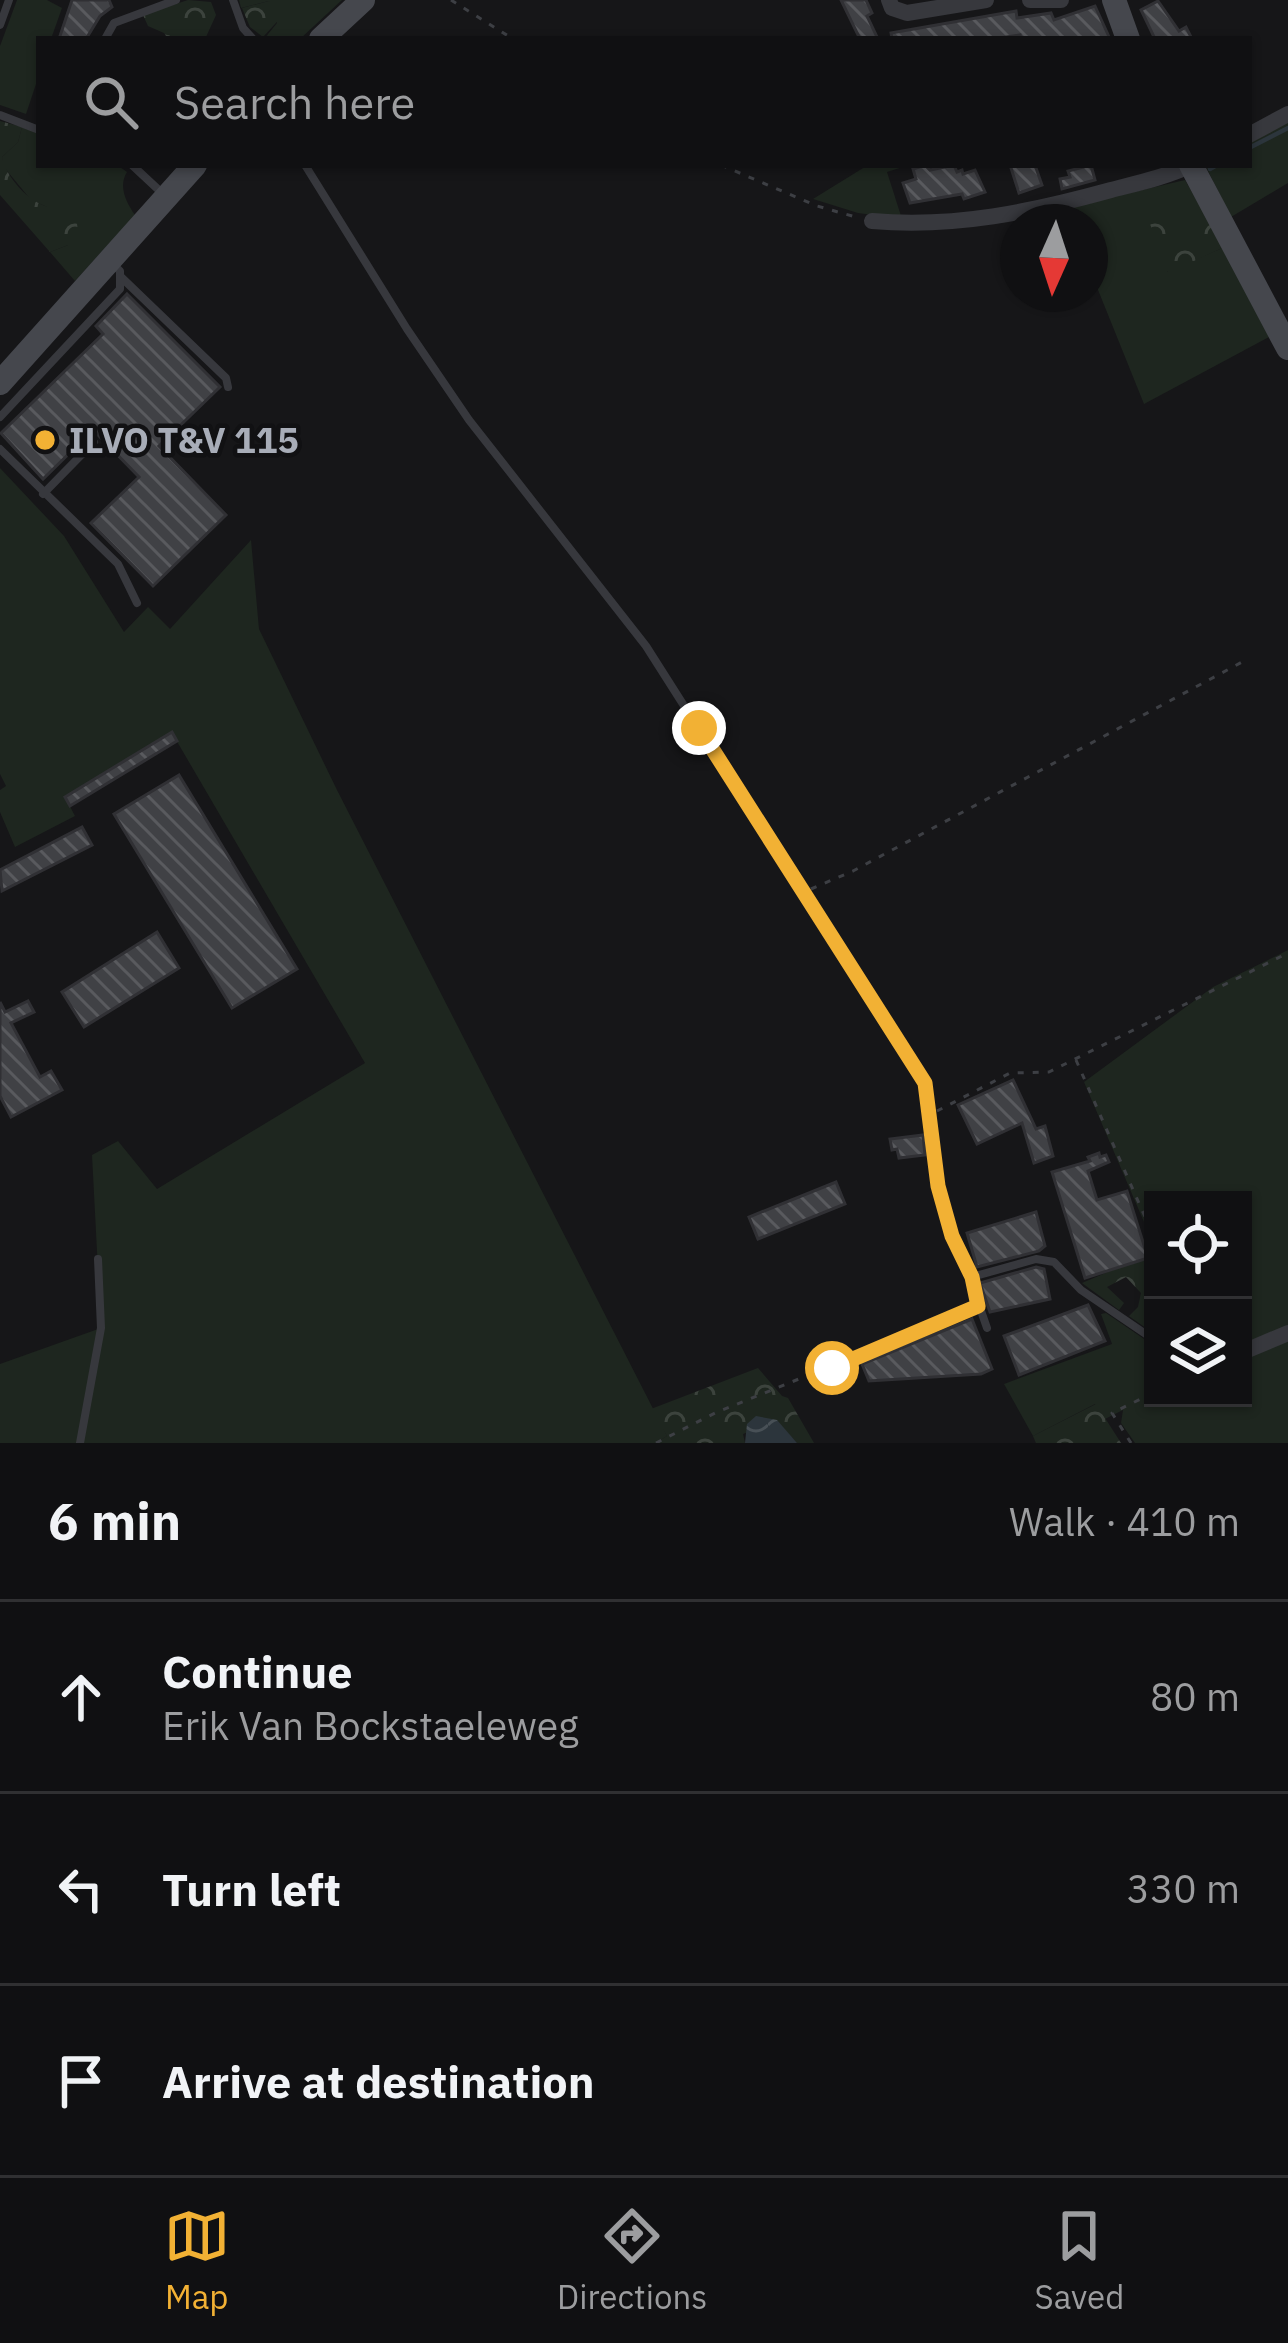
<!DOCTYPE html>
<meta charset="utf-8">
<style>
body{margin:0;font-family:"IBM Plex Sans",sans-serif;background:#19191b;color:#f1f3f6}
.controls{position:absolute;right:36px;bottom:36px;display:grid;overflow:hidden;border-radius:0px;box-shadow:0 3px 9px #0004}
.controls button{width:108px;height:108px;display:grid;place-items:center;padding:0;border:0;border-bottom:3px solid #303032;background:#101012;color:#f1f3f6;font:60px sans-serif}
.compass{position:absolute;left:1000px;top:204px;width:108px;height:108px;border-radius:50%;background:#101012;box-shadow:0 3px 9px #0004;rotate:183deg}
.stop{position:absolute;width:36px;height:36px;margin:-27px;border:9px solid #f2b134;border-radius:50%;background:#fff}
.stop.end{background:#f2b134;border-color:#fff;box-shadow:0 3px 12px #0008}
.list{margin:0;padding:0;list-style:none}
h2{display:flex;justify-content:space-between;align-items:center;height:156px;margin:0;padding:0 48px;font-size:51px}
h2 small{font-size:39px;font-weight:400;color:#9c9d9f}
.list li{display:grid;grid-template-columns:78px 1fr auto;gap:36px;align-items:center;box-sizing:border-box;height:192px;padding:0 48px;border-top:3px solid #303032}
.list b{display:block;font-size:45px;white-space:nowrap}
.list p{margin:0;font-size:39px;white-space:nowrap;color:#9c9d9f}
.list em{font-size:39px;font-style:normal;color:#9c9d9f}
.icon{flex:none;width:66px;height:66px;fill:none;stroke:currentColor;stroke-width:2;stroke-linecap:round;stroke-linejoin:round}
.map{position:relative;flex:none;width:1288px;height:1443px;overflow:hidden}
.search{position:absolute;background:#101012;box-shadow:0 3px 9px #0004;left:36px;right:36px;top:36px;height:132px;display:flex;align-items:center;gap:30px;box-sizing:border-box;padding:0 42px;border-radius:0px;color:#9c9d9f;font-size:45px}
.sheet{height:732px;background:#101012}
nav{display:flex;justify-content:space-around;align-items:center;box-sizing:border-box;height:168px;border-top:3px solid #303032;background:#101012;font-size:33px;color:#9c9d9f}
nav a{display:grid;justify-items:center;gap:6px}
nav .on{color:#f2b134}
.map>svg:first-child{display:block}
</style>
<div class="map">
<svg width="1288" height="1443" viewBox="0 0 1288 1443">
<defs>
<pattern id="forest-crowns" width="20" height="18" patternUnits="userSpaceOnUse" patternTransform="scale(3)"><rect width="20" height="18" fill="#1e261f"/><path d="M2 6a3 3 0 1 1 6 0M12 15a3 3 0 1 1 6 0" fill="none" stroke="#3c433d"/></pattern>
<pattern id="water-waves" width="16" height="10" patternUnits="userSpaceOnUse" patternTransform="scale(3)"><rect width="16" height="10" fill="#2c353c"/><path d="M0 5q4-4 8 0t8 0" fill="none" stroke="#485056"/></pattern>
<pattern id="building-back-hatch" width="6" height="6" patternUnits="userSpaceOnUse" patternTransform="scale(3)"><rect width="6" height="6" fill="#404145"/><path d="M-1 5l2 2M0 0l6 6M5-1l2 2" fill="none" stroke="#595a5e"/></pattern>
</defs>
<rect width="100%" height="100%" fill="#161618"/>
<g fill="#1e261f">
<path d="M17,0H47L62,8L51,39H39V75L26,114L0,105V46Z"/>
<path d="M239,0H342L300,39H264L277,23L269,1L241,8Z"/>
<path d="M1288,121V183L1231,217L1206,167L1249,165V143Z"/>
<path d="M22,127L39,134V165H117L127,172C118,186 126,202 135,215L75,281L50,252L68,245L47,207L31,200L3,166L2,157L18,142Z"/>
<path d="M868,165H909L887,172L902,219L858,213L813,199Z"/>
<path d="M1185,180L1200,206L1167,272L1222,248L1269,337L1144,404L1090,270V222H1070L1065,208Z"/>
<path d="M0,468L64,536L124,632L148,607L170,629L251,540L259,629L337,790L667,1436L656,1443H0V1364L101,1328L92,1155L118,1141L157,1189L365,1063L172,733L65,797L75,816L15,847L0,812V790L6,786L0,774Z"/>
<path d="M1288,950V1327L1243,1346V1200H1153V1243L1084,1082L1213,987Z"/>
<path d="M1106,1313L1153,1345V1398H1243V1359L1288,1340V1443H1135L1121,1423L1123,1410L1105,1419L1095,1404L1033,1436L1004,1384L1112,1344L1101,1314Z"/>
</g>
<g fill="url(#forest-crowns)">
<path d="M188,0L211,2L216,15L205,39H168L164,33L148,26L143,15Z"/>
<path d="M269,1L285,13L263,37L250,27L242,8Z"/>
<path d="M0,121L22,127L18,142L2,157C6,177 29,203 49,207C63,209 66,206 76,217L78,231L68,245L50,252L0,195Z"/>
<path d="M1200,206L1222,248L1168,273L1150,224Z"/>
<path d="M1153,1253V1333L1129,1316L1138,1307L1141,1293L1126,1277L1107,1287L1124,1303L1119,1310L1082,1283Z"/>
<path d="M758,1368L782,1396L788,1398L814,1443H797L777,1421L743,1434L745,1443H656L667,1436L651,1409Z"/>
<path d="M1096,1404L1121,1443H1036L1033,1436Z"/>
</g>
<path fill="url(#water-waves)" d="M756,1416L777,1420L797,1443H745L747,1424Z"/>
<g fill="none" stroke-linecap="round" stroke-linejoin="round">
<g stroke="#2c353c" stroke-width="4.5">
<path d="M1249,148L1288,128"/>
<path d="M1210,169L1217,165"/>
</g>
</g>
<g fill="url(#building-back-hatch)" stroke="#303034" stroke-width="3">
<path d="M72,0H109L112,7L100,16L86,39H59Z"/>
<path d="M841,0H866L872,13L867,16L878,39H860Z"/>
<path d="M1158,1L1179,31L1186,27L1192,39H1155L1141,10Z"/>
<path d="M1095,6L1110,39H1021L1020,35L993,39H892L891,33L1016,11L1017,18L1051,13L1054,20Z"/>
<path d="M925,165L930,170L954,165L957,172L962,170L963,174L975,170L985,192L964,199L962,194L910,203L903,183L916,179L913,169Z"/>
<path d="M1010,165H1035L1042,185L1019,193Z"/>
<path d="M1091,165L1095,180L1062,189L1060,179L1070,177L1068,171Z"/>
<path d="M127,294L220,387L159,446L226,515L153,586L91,523L139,477L100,437L93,430L43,479L1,433L103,334L96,326Z"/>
<path d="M172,732L177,741L70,806L65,797Z"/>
<path d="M179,775L297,969L232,1008L114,814Z"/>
<path d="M82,827L92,845L2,891L0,870Z"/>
<path d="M157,932L179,968L84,1027L62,992Z"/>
<path d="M28,1001L34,1012L11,1023L40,1077L51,1071L62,1090L11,1117L0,1096V1002L5,1012Z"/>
<path d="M1013,1080L1036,1129L1045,1126L1053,1156L1034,1163L1022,1123L977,1144L958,1105Z"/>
<path d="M923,1135L925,1155L899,1158L897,1149L892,1150L890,1139Z"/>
<path d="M1099,1153L1100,1157L1106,1155L1109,1162L1088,1171L1097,1200L1127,1191L1148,1258L1085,1278L1052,1172L1090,1161L1088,1157Z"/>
<path d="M836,1182L845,1204L758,1239L749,1217Z"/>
<path d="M1036,1212L1045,1246L1039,1251L977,1267L967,1233Z"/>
<path d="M1036,1267L1044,1269L1050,1299L990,1312L980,1283Z"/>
<path d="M1088,1305L1105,1341L1019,1375L1004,1336Z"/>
<path d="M972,1319L992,1369L981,1374L869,1381L862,1364Z"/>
</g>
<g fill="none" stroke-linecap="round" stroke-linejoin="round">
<g stroke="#3d3f44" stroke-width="3" stroke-dasharray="6 9" stroke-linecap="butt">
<path d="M451,0L513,39"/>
<path d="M721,165L817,206L859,218"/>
<path d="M811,889L853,871L1244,661"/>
<path d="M1076,1060L1153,1235"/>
<path d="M937,1111L1010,1073L1049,1072L1288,953"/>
<path d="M656,1443L715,1413L969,1310"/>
<path d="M1131,1443L1112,1413L1153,1393"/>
</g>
<g stroke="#37383d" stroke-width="8">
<path d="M233,0L243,28L253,39"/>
<path d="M0,25L9,0"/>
<path d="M105,39L114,23L176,0"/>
<path d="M0,115L39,130"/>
<path d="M132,165L162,193"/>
<path d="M305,165L407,329L469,420L646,646L924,1083L938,1187L987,1328"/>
<path d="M121,277L226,378L228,387"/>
<path d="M0,417L120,289V271L113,264"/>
<path d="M0,449L118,564L137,603"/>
<path d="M43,494L94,442"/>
<path d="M972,1277L1036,1259L1054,1262L1081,1290L1153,1339"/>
<path d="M80,1443L101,1328L98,1259"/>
</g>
<g stroke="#37383d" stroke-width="16">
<path d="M889,0L892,8L907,13L986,0"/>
<path d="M1030,0H1061"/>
<path d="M1249,135L1288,114"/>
<path d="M872,221C956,228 1031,212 1111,190C1138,183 1166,177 1191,165"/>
<path d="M1243,1352L1288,1333"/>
</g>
<g stroke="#45474d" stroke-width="24">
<path d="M1114,0L1128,39"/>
<path d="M321,39L363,0"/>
<path d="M1191,165L1288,348"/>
<path d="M0,383L195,165"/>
</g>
</g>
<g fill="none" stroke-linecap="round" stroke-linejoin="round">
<path stroke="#f2b134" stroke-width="15" d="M699,728L925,1083L938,1186L952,1236L972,1277L978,1306L832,1368"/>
</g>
<circle fill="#f2b134" stroke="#111113" stroke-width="4.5" cx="45" cy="440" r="12"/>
<g text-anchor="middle" stroke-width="9" stroke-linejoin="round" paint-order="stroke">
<g font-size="36" font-weight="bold" fill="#a8adb8" stroke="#111113" text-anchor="start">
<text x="69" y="453">ILVO T&amp;V 115</text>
</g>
</g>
</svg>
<div class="controls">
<button><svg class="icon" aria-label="locate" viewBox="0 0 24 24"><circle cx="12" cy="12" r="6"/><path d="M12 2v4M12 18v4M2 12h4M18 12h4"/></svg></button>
<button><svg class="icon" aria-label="layers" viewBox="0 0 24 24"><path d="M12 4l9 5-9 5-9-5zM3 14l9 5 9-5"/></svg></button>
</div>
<svg class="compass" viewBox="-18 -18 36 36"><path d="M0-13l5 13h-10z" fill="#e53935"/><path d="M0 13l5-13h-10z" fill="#9c9d9f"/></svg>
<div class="stop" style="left:832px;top:1368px"></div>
<div class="stop end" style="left:699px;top:728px"></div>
<div class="search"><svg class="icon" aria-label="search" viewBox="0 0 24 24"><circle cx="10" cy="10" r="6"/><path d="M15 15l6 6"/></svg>Search here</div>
</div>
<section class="sheet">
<h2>6 min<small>Walk · 410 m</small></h2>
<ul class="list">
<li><svg class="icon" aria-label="ahead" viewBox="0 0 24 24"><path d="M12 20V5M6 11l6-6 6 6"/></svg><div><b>Continue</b><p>Erik Van Bockstaeleweg</p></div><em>80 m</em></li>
<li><svg class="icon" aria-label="left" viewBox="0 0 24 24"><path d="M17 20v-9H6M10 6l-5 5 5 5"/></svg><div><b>Turn left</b></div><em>330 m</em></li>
<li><svg class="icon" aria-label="arrive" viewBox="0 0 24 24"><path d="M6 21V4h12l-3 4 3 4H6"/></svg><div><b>Arrive at destination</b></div></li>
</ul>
</section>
<nav>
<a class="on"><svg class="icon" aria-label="map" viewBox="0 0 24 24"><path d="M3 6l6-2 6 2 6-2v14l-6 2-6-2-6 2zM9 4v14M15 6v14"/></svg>Map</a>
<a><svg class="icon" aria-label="directions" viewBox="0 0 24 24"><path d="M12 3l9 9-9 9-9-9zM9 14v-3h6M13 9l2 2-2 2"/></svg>Directions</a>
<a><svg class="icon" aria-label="saved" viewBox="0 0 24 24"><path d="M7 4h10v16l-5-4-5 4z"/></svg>Saved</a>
</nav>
